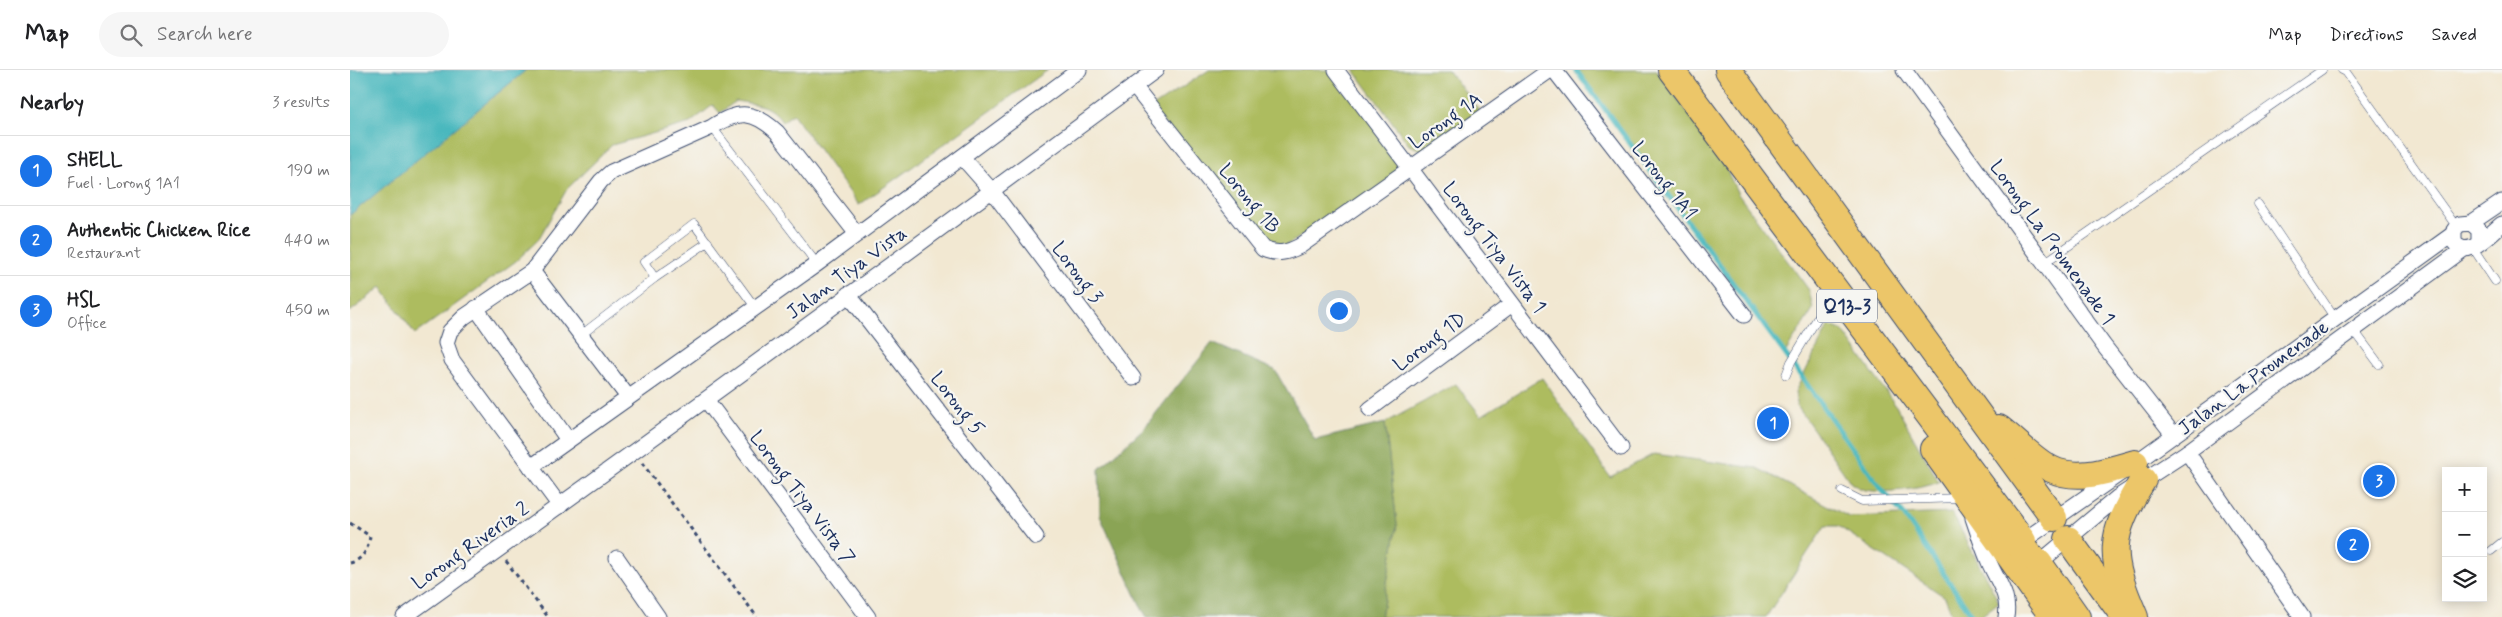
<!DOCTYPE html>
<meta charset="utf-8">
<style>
body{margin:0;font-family:Mynerve,sans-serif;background:#f6f6f6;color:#202124}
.controls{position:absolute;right:15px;bottom:15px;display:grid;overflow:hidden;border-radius:0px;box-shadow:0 2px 12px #0003}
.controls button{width:45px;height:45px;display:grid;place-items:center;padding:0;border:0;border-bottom:1px solid #e0e0e0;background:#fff;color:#202124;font:25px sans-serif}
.you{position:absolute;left:988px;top:240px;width:18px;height:18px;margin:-12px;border:4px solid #fff;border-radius:50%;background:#1a73e8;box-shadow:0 0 0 8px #1a73e833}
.badge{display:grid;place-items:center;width:32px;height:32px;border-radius:50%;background:#1a73e8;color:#fff;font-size:16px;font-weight:700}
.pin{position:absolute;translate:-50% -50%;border:2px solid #fff;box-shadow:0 1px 5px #0006}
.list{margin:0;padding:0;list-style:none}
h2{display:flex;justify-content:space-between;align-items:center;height:65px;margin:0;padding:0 20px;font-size:21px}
h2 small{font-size:16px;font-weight:400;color:#757577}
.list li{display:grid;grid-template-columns:32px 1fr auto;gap:15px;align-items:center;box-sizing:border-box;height:70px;padding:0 20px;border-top:1px solid #e0e0e0}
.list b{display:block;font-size:19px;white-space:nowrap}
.list p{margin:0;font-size:16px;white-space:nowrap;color:#757577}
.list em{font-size:16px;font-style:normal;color:#757577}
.icon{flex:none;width:28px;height:28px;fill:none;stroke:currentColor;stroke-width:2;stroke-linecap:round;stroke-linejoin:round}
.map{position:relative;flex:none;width:2152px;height:547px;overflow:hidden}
header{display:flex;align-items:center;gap:30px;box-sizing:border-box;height:70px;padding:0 25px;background:#fff;border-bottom:1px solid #e0e0e0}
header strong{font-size:24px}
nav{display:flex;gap:28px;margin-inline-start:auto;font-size:18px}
.search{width:350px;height:45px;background:#f6f6f6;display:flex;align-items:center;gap:12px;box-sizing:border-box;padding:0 18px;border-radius:28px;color:#757577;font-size:19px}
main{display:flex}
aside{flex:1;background:#fff}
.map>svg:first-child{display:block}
</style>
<header>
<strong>Map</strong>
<div class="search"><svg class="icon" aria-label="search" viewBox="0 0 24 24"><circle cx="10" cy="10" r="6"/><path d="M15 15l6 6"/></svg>Search here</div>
<nav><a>Map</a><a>Directions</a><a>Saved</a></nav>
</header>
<main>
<aside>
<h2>Nearby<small>3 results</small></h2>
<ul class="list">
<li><span class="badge">1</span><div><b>SHELL</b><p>Fuel · Lorong 1A1</p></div><em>190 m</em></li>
<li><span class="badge">2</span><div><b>Authentic Chicken Rice</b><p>Restaurant</p></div><em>440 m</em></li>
<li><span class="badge">3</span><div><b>HSL</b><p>Office</p></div><em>450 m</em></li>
</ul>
</aside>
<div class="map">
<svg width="2152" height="547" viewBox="0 0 2152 547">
<rect width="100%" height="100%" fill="#f6f6f2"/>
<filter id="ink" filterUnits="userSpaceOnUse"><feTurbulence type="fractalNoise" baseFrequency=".02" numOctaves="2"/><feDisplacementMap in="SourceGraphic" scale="10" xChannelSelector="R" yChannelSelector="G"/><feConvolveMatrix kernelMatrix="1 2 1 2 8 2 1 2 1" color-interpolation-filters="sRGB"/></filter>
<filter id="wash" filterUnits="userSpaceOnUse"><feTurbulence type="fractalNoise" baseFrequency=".0096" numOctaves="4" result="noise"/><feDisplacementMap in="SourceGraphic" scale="20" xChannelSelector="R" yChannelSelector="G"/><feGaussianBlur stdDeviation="1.12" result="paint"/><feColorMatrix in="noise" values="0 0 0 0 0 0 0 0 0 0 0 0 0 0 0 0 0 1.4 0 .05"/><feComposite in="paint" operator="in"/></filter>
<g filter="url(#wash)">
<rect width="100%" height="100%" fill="#f2e8d2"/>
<g fill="#adbc5e" stroke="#64765e">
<path d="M176,0H698L509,135L443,44L432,52C419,33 407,35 386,31L370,43L363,35L340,53L262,75L217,119L188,170L166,191L65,264L31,217L0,242V144Z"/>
<path d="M859,0H986L1061,99L924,183L801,38Z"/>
<path d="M1004,0H1098L1134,47L1081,84L1059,75Z"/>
<path d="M1226,0H1307L1372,90L1388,124L1459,220L1463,239L1435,283Z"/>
<path d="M1479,255L1493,261L1546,336L1589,412C1572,419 1534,424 1515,420C1511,419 1505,416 1501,413L1447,336L1445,322Z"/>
<path d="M1192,308L1260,407L1304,384L1407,398L1499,447L1602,443L1649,532L1630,547H1603L1595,527L1488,456H1475L1416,547H1031L1047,455L1035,353L1106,314L1131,346Z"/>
</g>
<path fill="#8aa455" stroke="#526a5a" d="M862,273L925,300L965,370L1035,353L1047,455L1031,547H797L792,539L750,446L749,399L794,358Z"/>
<path fill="#48b8be" stroke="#32748e" d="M0,0H176L0,145Z"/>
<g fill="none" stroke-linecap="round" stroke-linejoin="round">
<path stroke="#48b8be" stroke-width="5" d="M1226,0L1441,292L1532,420L1554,445L1623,547"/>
</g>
</g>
<g filter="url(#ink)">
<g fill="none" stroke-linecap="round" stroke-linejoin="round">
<g stroke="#3b4b6f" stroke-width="9">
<g id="service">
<path d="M1992,0L1996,2L2106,156"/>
<path d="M362,57L467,194"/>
<path d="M1908,134L1984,247"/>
<path d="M2123,178L2145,211"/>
<path d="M1694,193L1972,0"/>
<path d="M305,208L294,192L344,154L405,237"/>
<path d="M2003,259L2029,294"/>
<path d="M231,265L305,208L358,172"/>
<path d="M1436,305L1441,292L1477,232"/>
<path d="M1492,421L1512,431L1612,428"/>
<path d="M2141,481L2152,472"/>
</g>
</g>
<g stroke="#3b4b6f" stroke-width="17">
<g id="minor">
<path d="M986,0L1271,378"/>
<path d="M1204,0L1394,245"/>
<path d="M1554,0L1754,276L1823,364"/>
<path d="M784,16L913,179C928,185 936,183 950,176L1200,0"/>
<path d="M612,87L642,121L783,308"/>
<path d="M2121,153L2152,132"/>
<path d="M2129,172V160L2121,153L2110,154L2104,160V172C2118,191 2139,164 2152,154"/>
<path d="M182,201L278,327"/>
<path d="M498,224L686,467"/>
<path d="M126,238L218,370"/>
<path d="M357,331L518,547"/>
<path d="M1020,339L1162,234"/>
<path d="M1837,382L1952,547"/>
<path d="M181,397L467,194L729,0"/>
<path d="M210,436L102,290L96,273L100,261L114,247L182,201L251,111L261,102L362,57C389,39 404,41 427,62L507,164"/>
<path d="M1623,448C1628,463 1633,478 1639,492C1647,511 1660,525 1656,547"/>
<path d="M1673,471L1785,393L2103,164"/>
<path d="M267,488L308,547"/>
<path d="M1689,493L1768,427L1837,382L2114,179"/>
<path d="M54,547C306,367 556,184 806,0"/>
</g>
</g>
<g stroke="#3b4b6f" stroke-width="28">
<g id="trunk">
<path d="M1321,0L1673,471"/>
<path d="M1378,0L1704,448"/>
<path d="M1649,358C1666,371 1683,390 1701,399C1728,412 1759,400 1785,393"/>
<path d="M1583,379L1703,547"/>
<path d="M1655,463L1689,493L1727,547"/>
<path d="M1718,469L1773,545"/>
<path d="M1785,547C1758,485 1758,467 1793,410"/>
</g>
</g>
<g stroke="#3b4b6f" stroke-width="3" stroke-dasharray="4 4" stroke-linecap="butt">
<path d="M292,393L407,547"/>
<path d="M0,453L20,466C18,479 13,490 0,493"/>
<path d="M156,491L198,547"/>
</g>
<use href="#service" stroke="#fff" stroke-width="8"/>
<use href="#minor" stroke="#fff" stroke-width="15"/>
<use href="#trunk" stroke="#ecc669" stroke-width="26"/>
</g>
</g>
<g text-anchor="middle" stroke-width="4.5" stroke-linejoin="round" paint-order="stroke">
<rect fill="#f6f6f2" stroke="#5d6b8a" stroke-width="1" x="1467" y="219.5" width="60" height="33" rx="4"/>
<g font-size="19" font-weight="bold" fill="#1b2f5e">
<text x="1497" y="243">Q13-3</text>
</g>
<g font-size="20" fill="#1b2f5e" stroke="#f6f6f2">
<text transform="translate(1095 50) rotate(-35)" y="7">Lorong 1A</text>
<text transform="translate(1315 110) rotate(52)" y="7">Lorong 1A1</text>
<text transform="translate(900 128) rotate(50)" y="7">Lorong 1B</text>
<text transform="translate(1703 172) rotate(54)" y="7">Lorong La Promenade 1</text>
<text transform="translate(1145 177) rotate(53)" y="7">Lorong Tiya Vista 1</text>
<text transform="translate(496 202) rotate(-36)" y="7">Jalan Tiya Vista</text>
<text transform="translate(728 202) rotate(53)" y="7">Lorong 3</text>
<text transform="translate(1079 271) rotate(-37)" y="7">Lorong 1D</text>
<text transform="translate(1903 307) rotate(-36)" y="7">Jalan La Promenade</text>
<text transform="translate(608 333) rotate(52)" y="7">Lorong 5</text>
<text transform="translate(453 427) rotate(53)" y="7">Lorong Tiya Vista 7</text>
<text transform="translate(120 475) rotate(-35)" y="7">Lorong Riveria 2</text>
</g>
</g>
</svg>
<div class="controls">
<button>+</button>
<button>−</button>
<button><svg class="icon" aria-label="layers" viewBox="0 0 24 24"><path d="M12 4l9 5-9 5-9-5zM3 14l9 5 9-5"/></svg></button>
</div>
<div class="you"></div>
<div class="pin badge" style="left:1423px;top:353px">1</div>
<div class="pin badge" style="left:2003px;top:475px">2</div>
<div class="pin badge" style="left:2029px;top:411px">3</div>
</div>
</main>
